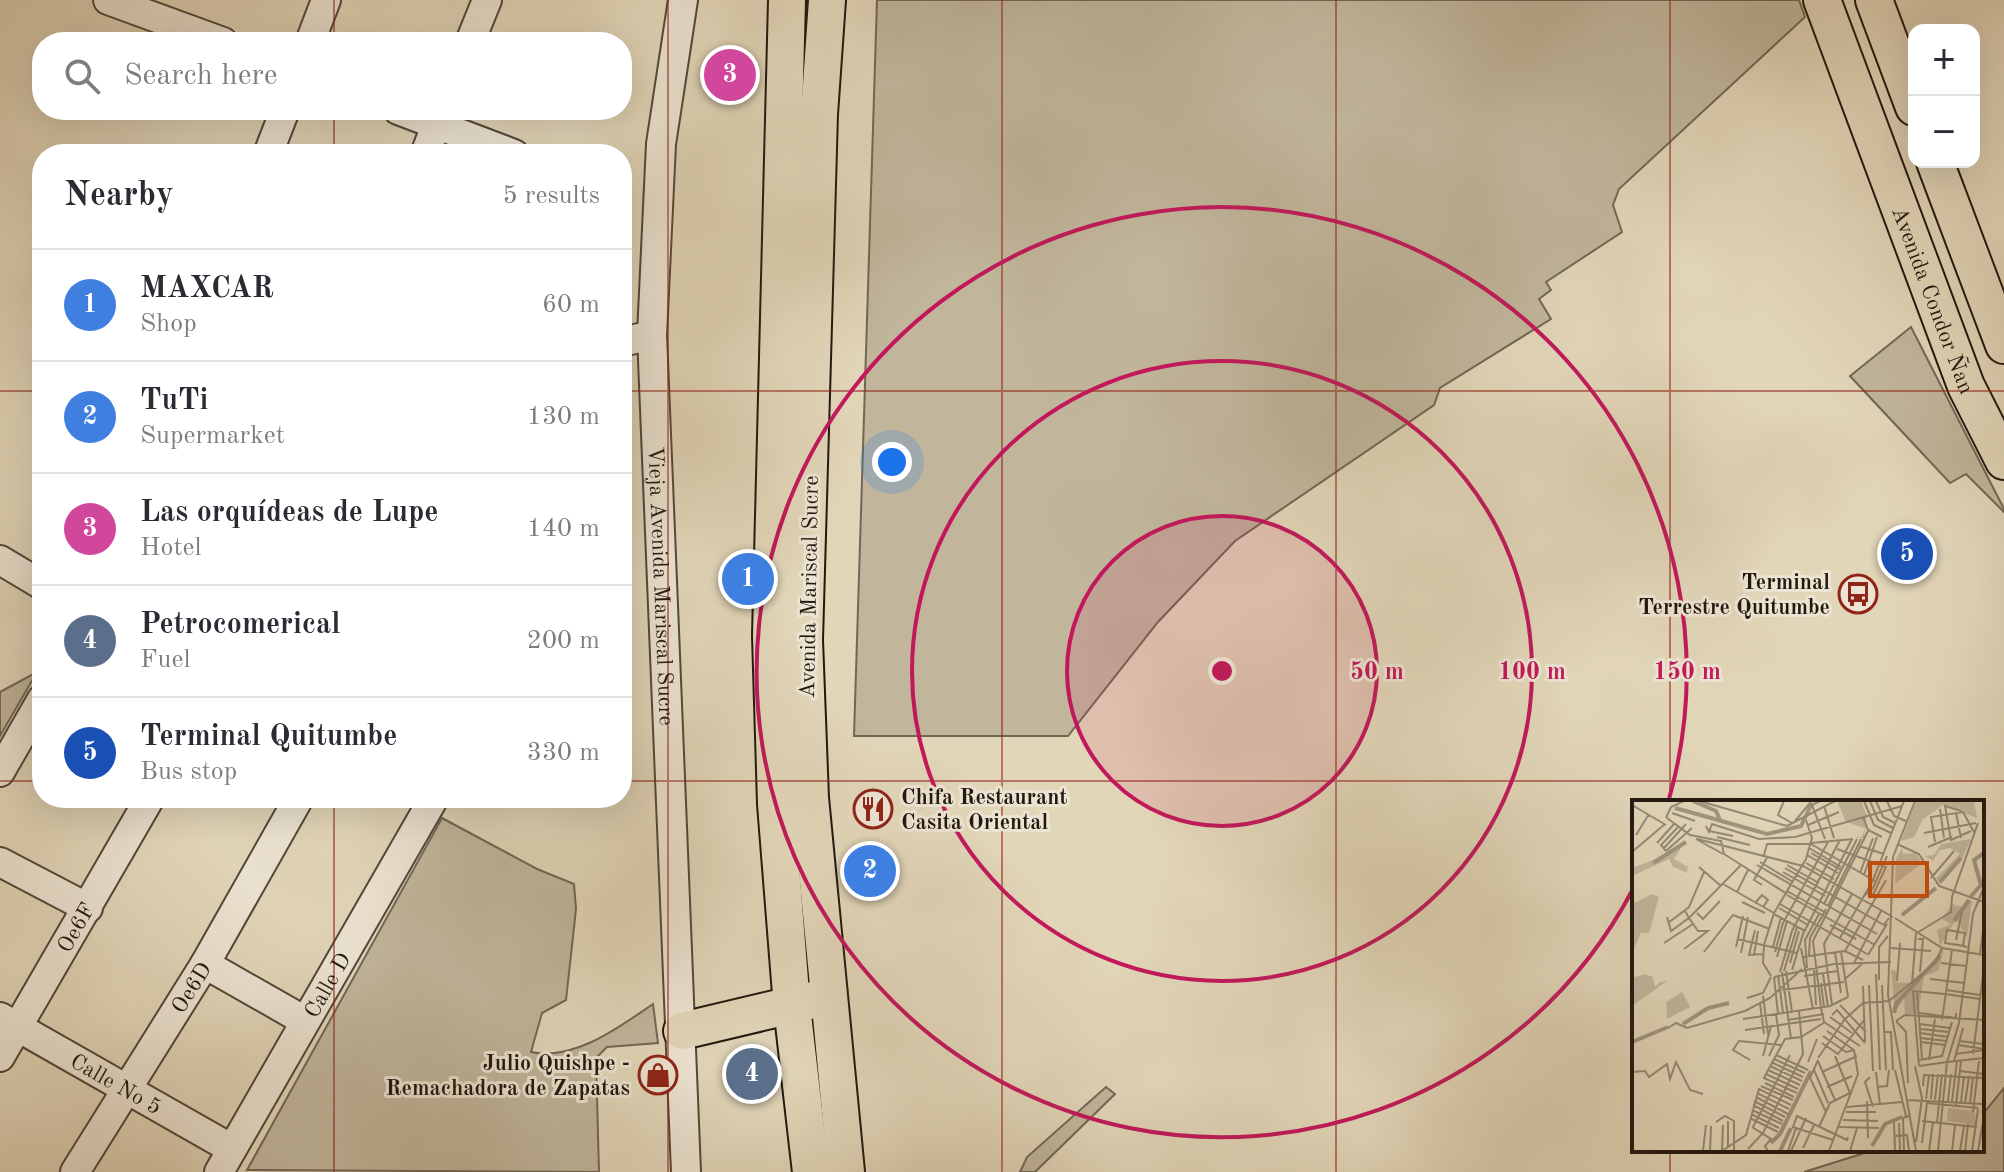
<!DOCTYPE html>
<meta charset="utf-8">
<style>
body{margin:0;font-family:"Old Standard TT",serif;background:#f2f2f3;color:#2b2b33}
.controls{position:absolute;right:24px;top:24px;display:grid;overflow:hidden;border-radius:16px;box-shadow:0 8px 32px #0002}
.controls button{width:72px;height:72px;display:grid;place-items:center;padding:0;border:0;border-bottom:2px solid #e1e1e2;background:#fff;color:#2b2b33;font:40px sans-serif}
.you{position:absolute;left:892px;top:462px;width:28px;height:28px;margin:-20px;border:6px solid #fff;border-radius:50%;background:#1a73e8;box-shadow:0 0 0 12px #1a73e833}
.badge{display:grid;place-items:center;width:52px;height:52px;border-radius:50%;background:#db2777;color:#fff;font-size:26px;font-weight:700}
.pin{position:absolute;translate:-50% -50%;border:4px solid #fff;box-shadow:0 2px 8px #0006}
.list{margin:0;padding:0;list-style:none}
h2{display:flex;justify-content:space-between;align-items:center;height:104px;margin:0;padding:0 32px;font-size:34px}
h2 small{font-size:26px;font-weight:400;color:#7c7c81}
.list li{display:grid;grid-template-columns:52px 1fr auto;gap:24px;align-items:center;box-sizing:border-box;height:112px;padding:0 32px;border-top:2px solid #e1e1e2}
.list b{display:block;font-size:30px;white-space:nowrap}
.list p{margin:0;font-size:26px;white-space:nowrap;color:#7c7c81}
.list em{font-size:26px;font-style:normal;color:#7c7c81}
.icon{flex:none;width:44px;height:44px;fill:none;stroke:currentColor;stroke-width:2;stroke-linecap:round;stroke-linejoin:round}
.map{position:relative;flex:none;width:2004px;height:1172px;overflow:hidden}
.search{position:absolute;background:#fff;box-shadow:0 8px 32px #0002;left:32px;top:32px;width:600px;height:88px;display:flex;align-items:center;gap:20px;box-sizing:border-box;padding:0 28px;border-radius:32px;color:#7c7c81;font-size:30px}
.panel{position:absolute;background:#fff;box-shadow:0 8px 32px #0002;left:32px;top:144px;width:600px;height:664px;border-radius:32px}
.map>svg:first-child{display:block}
</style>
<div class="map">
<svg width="2004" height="1172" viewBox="0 0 2004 1172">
<rect width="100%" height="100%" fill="#e2d6b9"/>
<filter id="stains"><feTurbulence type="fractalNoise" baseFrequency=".0025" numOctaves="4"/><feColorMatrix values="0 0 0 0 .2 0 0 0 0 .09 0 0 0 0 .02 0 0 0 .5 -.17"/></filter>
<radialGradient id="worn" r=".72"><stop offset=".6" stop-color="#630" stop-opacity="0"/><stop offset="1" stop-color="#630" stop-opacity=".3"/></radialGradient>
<g fill="#c1b69c" stroke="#716756" stroke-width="2">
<path d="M877,0H1799L1805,17L1619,189L1613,205L1622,232L1546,282L1551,290L1539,299L1551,319L1440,388L1434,405L1235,541L1158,622L1068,736H854Z"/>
<path d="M1911,327L2004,509V512L1966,474L1950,483L1850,376Z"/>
<path d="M37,672L0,736V692Z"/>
<path d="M442,818L537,869L574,884L576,909L566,1000L542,1013L531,1052C574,1061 618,1028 653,1004L658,1043L607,1047L596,1058L599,1172L247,1170Z"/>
<path d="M1106,1087L1115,1094L1035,1172H1020L1027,1157Z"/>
<path d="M2004,1088V1172H1804L1874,1150H1982V1115Z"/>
</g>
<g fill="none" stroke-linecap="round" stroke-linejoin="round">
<g stroke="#51483a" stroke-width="32">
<g id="minor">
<path d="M108,0L223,42"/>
<path id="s1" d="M683,0L661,144L652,335L686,1172"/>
<path d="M310,42L326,0"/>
<path d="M470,42L487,0"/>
<path d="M398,110L514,154"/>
<path d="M268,154L285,110"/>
<path d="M425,154L442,110"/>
<path d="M622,342L652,335"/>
<path d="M0,560L42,585"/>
<path d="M0,772L42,699"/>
<path d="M0,862L88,908"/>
<path d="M205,964L305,1021"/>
<path id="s2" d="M0,1017L232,1149"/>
<path id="s3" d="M0,1057L150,798"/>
<path id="s4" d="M75,1172L205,964L299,798"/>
<path id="s5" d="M219,1172L434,798"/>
</g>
</g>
<g stroke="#211810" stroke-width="40">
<g id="major">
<path d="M787,0L771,635L776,804L792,1006L811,1172"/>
<path d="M827,0L819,114L804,640L810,798L846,1172"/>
<path id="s6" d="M1822,0L1966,386L2004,461"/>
<path d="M1874,0L1914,107"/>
<path d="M1935,162L2004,345"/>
<path d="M682,1031L813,1000"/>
</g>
</g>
<use href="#minor" stroke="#ece4d2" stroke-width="28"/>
<use href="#major" stroke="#e2d6b9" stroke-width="36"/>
</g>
<path fill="none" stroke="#8f2418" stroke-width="2" stroke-opacity="0.55" d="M334,0V42M668,0V1172M1002,0V1172M1336,0V1172M1670,0V802M334,110V154M0,391H42M622,391H2004M0,781H42M622,781H2004M334,798V1172M1670,1150V1172"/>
<circle cx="1222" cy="671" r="155" fill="#c2185b" fill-opacity=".12"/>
<g fill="none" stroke="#c2185b" stroke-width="4">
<circle cx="1222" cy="671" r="155"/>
<circle cx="1222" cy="671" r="310"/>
<path d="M1633 889A465 465 0 1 1 1669 799"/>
</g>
<defs>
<g id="bus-ring" transform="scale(2)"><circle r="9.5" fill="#ece4d2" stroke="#8f2418" stroke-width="1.5"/><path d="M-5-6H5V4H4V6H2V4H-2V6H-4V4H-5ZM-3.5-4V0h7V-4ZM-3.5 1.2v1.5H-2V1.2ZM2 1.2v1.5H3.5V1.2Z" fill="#8f2418"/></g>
<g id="restaurant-ring" transform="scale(2)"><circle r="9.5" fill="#ece4d2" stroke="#8f2418" stroke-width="1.5"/><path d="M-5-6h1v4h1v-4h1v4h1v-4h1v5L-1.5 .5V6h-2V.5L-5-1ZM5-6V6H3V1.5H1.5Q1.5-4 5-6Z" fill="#8f2418"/></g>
<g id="shop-ring" transform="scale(2)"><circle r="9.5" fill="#ece4d2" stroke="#8f2418" stroke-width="1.5"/><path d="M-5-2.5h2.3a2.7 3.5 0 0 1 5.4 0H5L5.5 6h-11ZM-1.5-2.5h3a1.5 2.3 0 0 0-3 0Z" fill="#8f2418"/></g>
</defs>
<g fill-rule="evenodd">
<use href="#bus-ring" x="1858" y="594"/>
<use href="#restaurant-ring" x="873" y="809"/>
<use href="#shop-ring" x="658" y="1075"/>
</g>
<g text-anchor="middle" stroke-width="6" stroke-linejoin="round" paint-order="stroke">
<g font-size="22" fill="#211810" stroke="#ece4d2">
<text dy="8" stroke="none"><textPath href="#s6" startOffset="320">Avenida Condor Ñan</textPath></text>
<text dy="8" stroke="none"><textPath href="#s1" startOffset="588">Vieja Avenida Mariscal Sucre</textPath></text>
<text transform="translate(808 587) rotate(-89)" y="8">Avenida Mariscal Sucre</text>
<text dy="8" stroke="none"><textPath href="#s3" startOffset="150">Oe6F</textPath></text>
<text dy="8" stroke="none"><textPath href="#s5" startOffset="216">Calle D</textPath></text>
<text dy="8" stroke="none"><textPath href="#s4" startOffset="218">Oe6D</textPath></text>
<text dy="8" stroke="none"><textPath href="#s2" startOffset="134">Calle No 5</textPath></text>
</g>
<g font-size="22" font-weight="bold" fill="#211810" stroke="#ece4d2" text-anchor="end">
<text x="1830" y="589">Terminal<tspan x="1830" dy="25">Terrestre Quitumbe</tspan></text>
<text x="901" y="804" text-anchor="start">Chifa Restaurant<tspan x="901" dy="25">Casita Oriental</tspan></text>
<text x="630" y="1070">Julio Quishpe -<tspan x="630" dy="25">Remachadora de Zapatas</tspan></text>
</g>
</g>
<g transform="translate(1632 800)">
<rect width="352" height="352" fill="#e2d6b9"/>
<path d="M205,1H229L235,16L232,38H222L230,37L233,28L214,22ZM284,1H342L345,18L311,5L291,19L282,37L269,41ZM339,39L329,61L308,85L304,78L328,54L318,48L308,50L301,61L293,56L302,55L309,44ZM53,42L42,59L56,67L55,73L41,67L37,59L0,76V68L38,54ZM270,48L271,54L284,53L290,63L263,84L264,59ZM0,89L3,103L20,94L27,97L17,133H9L0,153ZM335,99L340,101L335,137L324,119L308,146L305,130L319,124L310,119L320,104L330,107ZM312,149L306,171L292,176L286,214H273L272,199L263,212L259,170L265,171L264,182L278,183L270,188L282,184ZM13,174L21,177L23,187L28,182L35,181L0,206V178ZM50,192L58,207L35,219L34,202ZM316,308L343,311V325L315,321Z" fill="#c1b69c"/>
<path fill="none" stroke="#a09580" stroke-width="4" d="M61,1L84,11L88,20M43,8L79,18M79,18L135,34L169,26L180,3M21,63L54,42M308,82L329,58M339,96L349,85L342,60L352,53M270,115L304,88M322,121L337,100M262,213L264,204L308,156M51,224L76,208L97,203M0,242L36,227M139,343L148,334L179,271M240,346L253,324L270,317M148,351L159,328"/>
<path fill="none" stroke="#958a75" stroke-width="2" d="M67,1L155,26L203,1M152,1L146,15L160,23M188,1L180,5L193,39M232,1L242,25L259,33M238,1L246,20L261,28M244,1L251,17L263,23M255,1L262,16L274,21M283,1L261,57L256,195L284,351M0,5L34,25M192,6L202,38M308,9L312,38M329,11L313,6L319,40L339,31M40,13L63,21M324,13L329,38M231,17L236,30L250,37M34,18L39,7L52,1M35,18L58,35L89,41L92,54L155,94M163,21L179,2M176,25L207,12M74,26L77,32L80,24L127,39L163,37L270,6M77,31L101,36M292,33L344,23M4,35L17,14M85,37L118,45M64,39L91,54M65,39L171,66L261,117M303,42L299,17L331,12L342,32M25,43L42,24M179,43L221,39M179,44L243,81M265,44L287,54L307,86L352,102L351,93M227,46L252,54M296,47L320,37M32,48L54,24M177,48L209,67M205,49L254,67L240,97M34,51L60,28M34,51L29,45L46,27M0,52L33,24M179,53L209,70M132,55L135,44H179M175,55L206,73M128,62L161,82M174,63L202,79M125,65L245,134M155,65L187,83M67,67L89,86M153,68L252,125L257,118M151,72L193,96M228,73L241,38M232,75L245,37M299,78L322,51M91,84L142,113M130,85L122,80L136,56M155,91L196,114M105,92L116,70M155,95L243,145M232,96L241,88L255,56M110,102L133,113M123,103L130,95L136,100L131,107M148,104L235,154M192,104L225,39M196,106L229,39M147,108L176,125M53,111L57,118L109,65M65,113L71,119L88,101M142,114L173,131M35,117L39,131L57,118L66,131H76L52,149M263,118L310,148L352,155M36,123L57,107L72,72M198,125L224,139M123,130L117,155L131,154M285,133L319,112L320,97L346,23M208,138L241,80L272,1M105,139L165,153M286,139H291L288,172M324,140L330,112M32,143L61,124M331,146L333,133L315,130L313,143L319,144L327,145L335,147M104,147L111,116M141,147L149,117M169,148L181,209M259,148L299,151M213,151L254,80M72,152L101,115L138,129M143,152L151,123L196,42M203,152L209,193M209,152L216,197M336,152L341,114L352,87M109,153L116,117M348,153L352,124M122,155L126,131M236,155L255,124M177,156L178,138L194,109M145,157L155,121M170,157L213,151L231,160M158,163L167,131M222,163L249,111M309,163L334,166M175,168L173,140L187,114M160,170L171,134L220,39M182,170L184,205M152,171L165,127M154,171L160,212M148,172L160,131L208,40M150,172L159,239M191,174L196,207M244,174L248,270M146,175L151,213M139,176L131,163L132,145L142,113L174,59L180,38L174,20M172,176L206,171M142,177L202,164L259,162M142,177L146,214M298,179L332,183M212,180L230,164M247,180V147L256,136M265,181L268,143M189,183L192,207M280,184L284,133M237,185L241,271M250,185L254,270M231,186L233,242M150,190L212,182M314,190L348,195M285,191L290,259M313,194L348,199M131,196L136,234M115,198L131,193L139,177M128,204L132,234M200,205L192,144L220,94M208,205L234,232M189,207L181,141L237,29M189,208L192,222L228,246M287,213L324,218V213M200,215L205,210L233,243M198,217L220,233M111,219L198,206L216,197M156,220L192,214M310,220L320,150M264,221L274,232L276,283M264,221L273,215L352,220M288,224L318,228M36,228L44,223L55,228L113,211L138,198L170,169M288,229L317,232M113,230L189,219M195,231L222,250M252,232H259L261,270M288,233L316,237M191,236L214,252L222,250M288,238L315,241M327,241L352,244M289,242L313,245M190,243L206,254L232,220M326,245L352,249M324,254L352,250M341,254L351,175M144,255L176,270M131,256L139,226M137,256L147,235L144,214M186,258L213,219L231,203L257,201L303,163L310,148M142,259L173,273M118,260L101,250L107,241L149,245M186,260L178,278L194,312M287,260L310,256L320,222M297,260L303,219M186,261L203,300M322,261L331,228M176,262L185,239M315,262L352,258M141,263L171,277M138,266L170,281M283,266L290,298L284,342M287,266L281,191L313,194M287,266L315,262M136,270L168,285M182,270L196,303M263,270L274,316M328,271L352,274M0,272L13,271L17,277L35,264L38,279L44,262L58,290L71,294M190,272L225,256M244,272L248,305M134,274L166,289M238,277L233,282L241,307M133,283L162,297M129,286L161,300M291,286L292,275L352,278M195,287L220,276M245,287L255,286L257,270M125,293L157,309M165,293L132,278L134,274L153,239L169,237L193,222M124,297L156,314M294,299L297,275M299,299L301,274M275,300L352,304M303,300L306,274M122,301L153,317M235,301L236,338M316,301L319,274M320,301L325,261M329,302L332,276M333,303L337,276M338,303L341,277M121,305L151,321M324,305L329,261M215,307L270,302M120,310L150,324M214,312H244M341,312L347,261M119,314L147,328M118,318L146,332M211,320L246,321M290,321L345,327M84,322L93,316L102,321V351M262,322L263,351M267,323L268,351M305,323L310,274M120,327L139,339L133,346L136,351M121,327L158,255M187,327L198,303L218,293L203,256M207,327L247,328M263,336L275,335L277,351M201,340L161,327L165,316L215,340L216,337M290,343L295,303L346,308M96,347V321M171,348L182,325M116,349L131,333L171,254L167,211M90,350L91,325M71,351L74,325M78,351L79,326M90,351L114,335L127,289L159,305M156,351L164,328M159,351L174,318M197,351L226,274L222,250M218,351L225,328M272,351L271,318L277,316M297,351L301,322M306,351L315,262L327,223L336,153M320,351L323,325M328,351L332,326M333,351L336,324M340,351L346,309M346,351L352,316"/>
<path fill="#ca4f0d" fill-opacity="0.15" stroke="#ca4f0d" stroke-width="4" d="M238,63H295V96H238Z"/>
<rect width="352" height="352" fill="none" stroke="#211810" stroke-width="4"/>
</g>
<circle cx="1222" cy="671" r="12" fill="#c2185b" stroke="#ece4d2" stroke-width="4"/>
<g font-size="24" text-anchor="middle" font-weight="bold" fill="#c2185b" stroke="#ece4d2" stroke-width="6" stroke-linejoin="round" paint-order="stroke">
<text x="1377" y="679">50 m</text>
<text x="1532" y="679">100 m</text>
<text x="1687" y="679">150 m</text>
</g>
<rect width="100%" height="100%" filter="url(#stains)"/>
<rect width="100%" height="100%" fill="url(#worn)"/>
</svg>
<div class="controls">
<button>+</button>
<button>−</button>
</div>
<div class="you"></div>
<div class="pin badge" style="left:748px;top:579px;background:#3f7fe0">1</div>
<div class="pin badge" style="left:870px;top:871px;background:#3f7fe0">2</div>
<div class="pin badge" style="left:730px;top:75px;background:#d1479c">3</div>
<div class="pin badge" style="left:752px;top:1074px;background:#5c6f8a">4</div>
<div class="pin badge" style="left:1907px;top:554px;background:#1a4fb4">5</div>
<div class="search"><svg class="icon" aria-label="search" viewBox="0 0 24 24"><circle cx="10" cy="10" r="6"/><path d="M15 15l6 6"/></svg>Search here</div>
<section class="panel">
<h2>Nearby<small>5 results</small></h2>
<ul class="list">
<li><span class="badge" style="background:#3f7fe0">1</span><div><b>MAXCAR</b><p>Shop</p></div><em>60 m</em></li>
<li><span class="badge" style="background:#3f7fe0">2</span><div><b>TuTi</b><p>Supermarket</p></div><em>130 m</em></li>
<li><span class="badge" style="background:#d1479c">3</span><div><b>Las orquídeas de Lupe</b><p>Hotel</p></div><em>140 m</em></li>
<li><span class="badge" style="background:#5c6f8a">4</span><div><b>Petrocomerical</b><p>Fuel</p></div><em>200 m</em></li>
<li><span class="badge" style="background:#1a4fb4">5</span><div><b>Terminal Quitumbe</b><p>Bus stop</p></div><em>330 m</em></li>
</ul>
</section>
</div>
